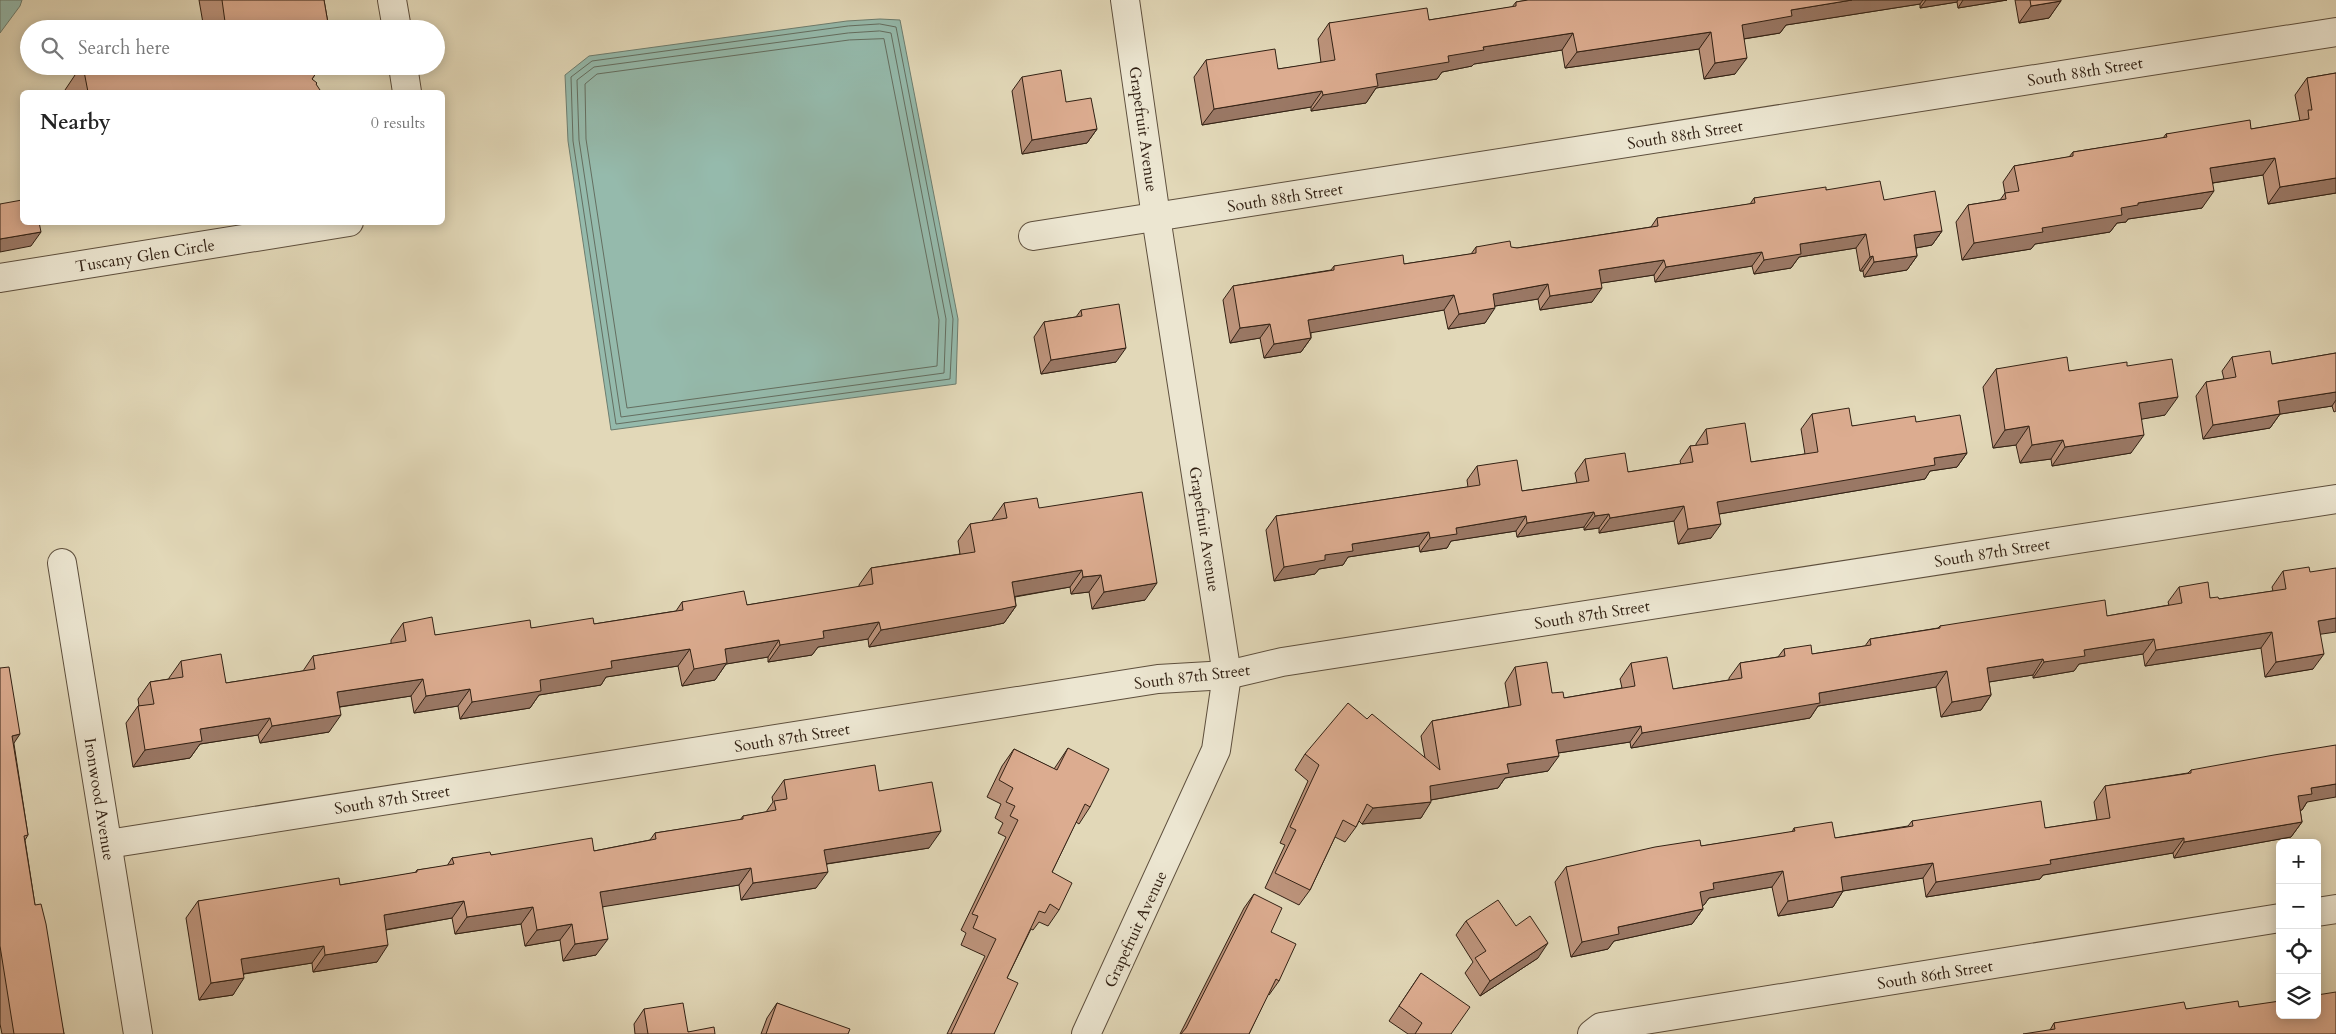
<!DOCTYPE html>
<meta charset="utf-8">
<style>
body{margin:0;font-family:Cardo,serif;background:#f2f2f2;color:#222}
.controls{position:absolute;right:15px;bottom:15px;display:grid;overflow:hidden;border-radius:8px;box-shadow:0 2px 12px #0003}
.controls button{width:45px;height:45px;display:grid;place-items:center;padding:0;border:0;border-bottom:1px solid #e0e0e0;background:#fff;color:#222;font:25px sans-serif}
.list{margin:0;padding:0;list-style:none}
h2{display:flex;justify-content:space-between;align-items:center;height:65px;margin:0;padding:0 20px;font-size:21px}
h2 small{font-size:16px;font-weight:400;color:#767676}
.icon{flex:none;width:28px;height:28px;fill:none;stroke:currentColor;stroke-width:2;stroke-linecap:round;stroke-linejoin:round}
.map{position:relative;flex:none;width:2336px;height:1034px;overflow:hidden}
.search{position:absolute;background:#fff;box-shadow:0 2px 12px #0003;left:20px;top:20px;width:425px;height:55px;display:flex;align-items:center;gap:12px;box-sizing:border-box;padding:0 18px;border-radius:28px;color:#767676;font-size:19px}
.panel{position:absolute;background:#fff;box-shadow:0 2px 12px #0003;left:20px;top:90px;width:425px;height:135px;border-radius:8px}
.map>svg:first-child{display:block}
</style>
<div class="map">
<svg width="2336" height="1034" viewBox="0 0 2336 1034">
<rect width="100%" height="100%" fill="#e2d8b8"/>
<filter id="stains"><feTurbulence type="fractalNoise" baseFrequency=".004" numOctaves="4"/><feColorMatrix values="0 0 0 0 .2 0 0 0 0 .09 0 0 0 0 .02 0 0 0 .5 -.17"/></filter>
<radialGradient id="worn" r=".72"><stop offset=".6" stop-color="#630" stop-opacity="0"/><stop offset="1" stop-color="#630" stop-opacity=".3"/></radialGradient>
<g fill="#95baac" stroke="#6d7d6f">
<path d="M0,0H22L20,6L0,33Z"/>
<path d="M880,19L900,20L958,319L956,384L611,430L568,141L565,75L589,56L847,21Z"/>
</g>
<g fill="none" stroke-linecap="round" stroke-linejoin="round">
<g stroke="#646e60" stroke-width="1">
<path d="M880,24L896,27L953,319L950,379L616,424L573,141L571,77L592,61L848,26Z"/>
<path d="M880,31L891,33L946,319L944,373L621,417L579,140L577,80L594,67L848,33Z"/>
<path d="M884,39L939,320L937,366L627,408L586,139L585,84L597,74L849,40Z"/>
</g>
<g stroke="#5e4f3d" stroke-width="30">
<g id="minor">
<path d="M392,0L397,29"/>
<path d="M403,66L407,92"/>
<path d="M1033,236L2336,32"/>
<path d="M0,278L349,222"/>
<path d="M62,563L138,1034"/>
<path d="M108,844L1158,679L1227,675L1282,662L2336,499"/>
<path d="M2317,912L2336,909"/>
<path d="M1086,1034L1216,750L1227,675L1156,217L1125,0"/>
<path d="M1592,1034L1601,1027L2280,918"/>
</g>
</g>
<use href="#minor" stroke="#ece6d1" stroke-width="28"/>
</g>
<g fill="#bd947c" stroke="#322114">
<path d="M199,0H324L329,29H204Z"/>
<path d="M1528,0H2007L1958,8L1957,2L1920,8V4L1786,25L1780,33L1744,39L1735,74L1704,79L1699,49L1565,68L1562,50L1474,64L1472,66L1442,72L1437,79L1376,88L1366,103L1311,111V107L1202,125L1194,77L1206,60L1278,69L1321,63L1318,39L1329,23L1429,20L1512,7L1516,2Z"/>
<path d="M2015,0H2061L2049,18L2019,23Z"/>
<path d="M81,66H321L312,79L316,85L319,92H65V90Z"/>
<path d="M2336,73V193L2268,204L2263,175L2213,183L2202,208L2128,219L2126,222L2117,223L2110,232L2035,244L2031,249L1962,260L1956,222L1968,205L2000,200L2005,193L2003,182L2014,166L2069,157L2073,152L2163,138L2166,134L2251,129L2300,121L2295,95L2307,78Z"/>
<path d="M1022,77L1066,102L1097,129L1087,143L1022,154L1012,91Z"/>
<path d="M1826,190L1884,200L1942,231L1932,245L1916,248L1917,256L1907,270L1864,277L1863,271H1860L1856,248L1799,257L1791,268L1754,274L1752,266L1655,282L1654,275L1601,283L1592,302L1540,310L1538,299L1495,306L1485,323L1448,329L1444,310L1311,332V338L1301,352L1264,358L1260,338L1230,343L1223,300L1233,286L1331,270L1334,266L1404,264L1471,254L1476,247L1517,248L1651,227L1657,218L1750,204L1754,198Z"/>
<path d="M1081,310L1116,362L1041,374L1034,337L1044,322L1076,317Z"/>
<path d="M2336,353V411L2334,412L2332,406L2280,414L2270,428L2203,439L2196,396L2206,382L2224,379L2222,371L2232,357L2272,364Z"/>
<path d="M2127,366L2165,415L2141,419L2131,453L2052,466L2051,459L2020,463L2016,445L1993,448L1983,387L1996,369L2069,371Z"/>
<path d="M1812,414L1852,426L1916,422L1967,453L1957,467L1930,471L1925,479L1719,514L1711,538L1678,544L1674,521L1599,533V528L1584,530V527L1517,537L1516,531L1451,541L1447,548L1420,552L1419,546L1348,557L1343,565L1319,569L1315,574L1274,581L1266,530L1276,516L1468,487L1467,480L1477,466L1522,491L1577,483L1575,473L1585,459L1628,472L1681,464L1680,461L1690,446H1696V444L1706,429L1751,462L1805,454L1801,429Z"/>
<path d="M1004,503L1039,508L1145,600L1092,609L1089,592L1071,594L1070,587L1015,597L1016,606L1004,623L990,626L869,647L868,639L818,647L812,655L768,662V657L726,664L715,680L682,686L678,666L606,677L601,685L539,695L530,708L460,719L458,706L414,713L411,696L340,707L329,732L260,743L258,735L200,744L190,758L133,767L126,723L138,706H139L138,699L150,682L169,679V678L181,661L226,683L303,671L313,656L391,644V640L403,623L435,635L531,628L594,624L676,611L682,602L747,605L859,587V585L871,568L960,554L958,541L970,524L993,521L992,520Z"/>
<path d="M2283,571L2320,634L2313,669L2265,677L2261,648L2145,666L2143,654L2079,664L2074,671L2033,678V675L1989,682L1991,695L1981,710L1941,717L1936,687L1818,706L1810,718L1631,748L1630,742L1558,753L1548,771L1505,778L1498,788L1431,800L1421,818L1362,824L1359,821L1356,827L1345,842L1335,837L1310,890L1299,905L1265,888L1285,845L1280,843L1308,781L1295,770L1305,754L1367,719L1425,758L1421,736L1432,721L1509,707L1505,683L1515,667L1552,693L1564,698L1622,688L1620,679L1631,663L1673,689L1729,680V678L1740,663L1778,657L1784,649L1812,654L1865,646L1870,639L1938,628L1940,626L2107,616L2169,605L2168,602L2179,587L2210,598L2219,599L2273,591L2272,587Z"/>
<path d="M0,668L14,744L28,835L25,840L35,905L64,1034H2L0,1024Z"/>
<path d="M1068,748L1090,807L1079,824L1076,822L1052,872L1059,910L1048,926L1039,922L1033,930L1031,929L1007,978L994,1034H947L985,956L961,945L966,933L961,930L1006,837L998,833L1003,823L995,818L1001,804L987,797L1002,766L1014,749L1054,769Z"/>
<path d="M2191,770L2307,802L2302,810H2300L2302,822L2291,837L2174,858L2173,853L2043,875L2040,879L1926,897L1923,878L1843,891L1833,907L1778,916L1772,887L1709,898L1704,905H1702L1703,909L1692,924L1614,941L1608,949L1571,957L1555,882L1566,867L1792,832L1794,828L1835,838L1908,826L1912,821L2045,828L2097,820L2094,802L2105,786L2188,773Z"/>
<path d="M784,780L879,791L929,848L827,864L816,888L741,900L739,885L603,906L596,955L563,961L560,940L525,946L521,924L455,934L452,918L386,930L377,962L313,972L312,963L244,974L233,995L199,1000L186,918L198,901L340,885L415,873L417,870L447,866L452,858L491,855L594,851L650,840L655,833L740,820L743,816L766,812L773,802L772,797Z"/>
<path d="M1254,894L1271,932L1279,981L1269,995L1268,994L1249,1034H1180L1244,908Z"/>
<path d="M1466,921L1516,926L1538,958L1480,996L1465,973L1473,962L1456,935Z"/>
<path d="M1421,973L1451,1034H1408L1389,1021Z"/>
<path d="M777,1003L848,1034H761L767,1018Z"/>
<path d="M2239,1007L2336,1034L2050,1030L2054,1023L2186,1009Z"/>
<path d="M644,1009L688,1032L715,1034H635L634,1024Z"/>
</g>
<g fill="#9a7865" stroke="#322114">
<path d="M1852,0H1923L1920,4L1786,25L1780,33L1730,41L1742,25L1791,10Z"/>
<path d="M1926,0H1958L1957,2L1920,8Z"/>
<path d="M1963,0H2007L1958,8Z"/>
<path d="M2061,1L2049,18L2019,23L2031,6Z"/>
<path d="M1711,32L1699,49L1565,68L1577,52Z"/>
<path d="M1573,33L1562,50L1474,64L1472,66L1442,72L1437,79L1376,88L1366,103L1311,111L1323,95L1376,74L1483,47Z"/>
<path d="M1747,58L1735,74L1704,79L1715,63Z"/>
<path d="M1322,91L1311,107L1202,125L1214,109Z"/>
<path d="M1097,129L1087,143L1022,154L1032,140Z"/>
<path d="M2275,158L2263,175L2199,185L2210,168Z"/>
<path d="M2336,178V193L2268,204L2280,187Z"/>
<path d="M2214,191L2202,208L2128,219L2126,222L2117,223L2110,232L2035,244L2031,249L1962,260L1974,243L2042,228L2138,203Z"/>
<path d="M1942,231L1932,245L1904,250L1914,235Z"/>
<path d="M41,232L31,246L0,252V239Z"/>
<path d="M1866,234L1856,248L1799,257L1791,268L1754,274L1764,260L1800,244Z"/>
<path d="M1762,252L1752,266L1655,282L1666,267Z"/>
<path d="M1873,256L1863,271H1860L1870,257Z"/>
<path d="M1917,256L1907,270L1864,277L1874,262Z"/>
<path d="M1664,260L1654,275L1589,285L1599,270Z"/>
<path d="M1548,284L1538,299L1483,308L1493,294Z"/>
<path d="M1602,288L1592,302L1540,310L1550,296Z"/>
<path d="M1454,295L1444,310L1298,335L1308,320Z"/>
<path d="M1495,308L1485,323L1448,329L1459,314Z"/>
<path d="M1270,324L1260,338L1230,343L1240,328Z"/>
<path d="M1311,338L1301,352L1264,358L1274,344Z"/>
<path d="M1126,348L1116,362L1041,374L1051,360Z"/>
<path d="M2336,392V400L2332,406L2268,416L2278,401Z"/>
<path d="M2178,397L2165,415L2126,422L2139,403Z"/>
<path d="M2280,414L2270,428L2203,439L2213,425Z"/>
<path d="M2029,426L2016,445L1993,448L2005,430Z"/>
<path d="M2144,435L2131,453L2052,466L2065,447Z"/>
<path d="M2063,440L2051,459L2020,463L2032,445Z"/>
<path d="M1967,453L1957,467L1930,471L1925,479L1707,516L1717,502L1934,458Z"/>
<path d="M1684,506L1674,521L1599,533L1610,518Z"/>
<path d="M1594,512L1584,527L1517,537L1527,523Z"/>
<path d="M1609,514L1599,528L1584,530L1595,516Z"/>
<path d="M1526,516L1516,531L1451,541L1447,548L1420,552L1430,538L1456,528Z"/>
<path d="M1721,524L1711,538L1678,544L1688,529Z"/>
<path d="M1429,532L1419,546L1348,557L1343,565L1319,569L1315,574L1274,581L1284,567L1325,555L1352,544Z"/>
<path d="M1082,570L1070,587L1000,599L1012,582Z"/>
<path d="M1101,575L1089,592L1071,594L1083,577Z"/>
<path d="M1157,583L1145,600L1092,609L1104,592Z"/>
<path d="M1016,606L1004,623L990,626L869,647L881,630Z"/>
<path d="M2336,618V632L2308,636L2318,621Z"/>
<path d="M879,622L868,639L818,647L812,655L768,662L780,645L823,631Z"/>
<path d="M2272,632L2261,648L2145,666L2156,650Z"/>
<path d="M2154,639L2143,654L2079,664L2074,671L2033,678L2044,662L2084,650Z"/>
<path d="M779,640L768,657L726,664L715,680L682,686L694,669L725,649Z"/>
<path d="M690,649L678,666L606,677L601,685L539,695L530,708L460,719L472,702L540,680L611,661Z"/>
<path d="M2324,654L2313,669L2265,677L2276,662Z"/>
<path d="M2043,659L2033,675L1976,684L1987,668Z"/>
<path d="M1947,671L1936,687L1818,706L1810,718L1631,748L1642,733L1819,693Z"/>
<path d="M423,679L411,696L325,709L337,692Z"/>
<path d="M470,689L458,706L414,713L426,696Z"/>
<path d="M1991,695L1981,710L1941,717L1952,702Z"/>
<path d="M341,715L329,732L260,743L272,726Z"/>
<path d="M270,718L258,735L200,744L190,758L133,767L145,750L200,729Z"/>
<path d="M1641,726L1630,742L1545,755L1556,740Z"/>
<path d="M20,734L10,749L12,736Z"/>
<path d="M1559,756L1548,771L1505,778L1498,788L1419,802L1430,786L1507,764Z"/>
<path d="M2336,784V797L2307,802L2302,810L2287,812L2298,796L2311,788Z"/>
<path d="M1431,802L1421,818L1362,824L1373,808Z"/>
<path d="M2302,822L2291,837L2174,858L2184,842Z"/>
<path d="M941,831L929,848L812,866L824,850Z"/>
<path d="M2184,838L2173,853L2043,875L2040,879L1926,897L1936,882L2050,860Z"/>
<path d="M1933,863L1923,878L1830,893L1841,877Z"/>
<path d="M751,868L739,885L589,909L600,892Z"/>
<path d="M1783,871L1772,887L1709,898L1704,905L1689,907L1700,892L1713,883Z"/>
<path d="M828,872L816,888L741,900L753,883Z"/>
<path d="M1843,891L1833,907L1778,916L1788,901Z"/>
<path d="M464,901L452,918L372,932L384,915Z"/>
<path d="M533,907L521,924L455,934L467,917Z"/>
<path d="M1703,909L1692,924L1614,941L1608,949L1571,957L1582,942L1618,927Z"/>
<path d="M572,924L560,940L525,946L537,930Z"/>
<path d="M608,939L596,955L563,961L575,944Z"/>
<path d="M1548,943L1538,958L1480,996L1490,981Z"/>
<path d="M388,945L377,962L313,972L325,955Z"/>
<path d="M324,946L312,963L229,976L241,959Z"/>
<path d="M244,978L233,995L199,1000L211,983Z"/>
</g>
<g fill="#dcac90" stroke="#322114">
<path d="M222,0H324L329,29H226Z"/>
<path d="M1528,0H1852L1791,10L1792,16L1742,25L1747,58L1715,63L1711,32L1577,52L1573,33L1483,47L1484,50L1448,56L1449,62L1376,74L1378,86L1323,95L1322,91L1214,109L1206,60L1275,49L1278,69L1335,60L1329,23L1427,8L1429,20L1516,6V2Z"/>
<path d="M2030,0H2061V1L2031,6Z"/>
<path d="M83,66H321L312,79L317,83L316,84L320,90L319,92H88Z"/>
<path d="M1061,70L1066,102L1091,98L1097,129L1032,140L1022,77Z"/>
<path d="M2336,73V178L2280,187L2275,158L2210,168L2214,191L2138,203V205L2121,208L2122,215L2042,228L2043,232L1974,243L1968,205L2006,199L2005,193L2019,191L2014,166L2073,156V152L2167,137L2166,134L2250,120L2251,129L2309,119L2308,110H2312L2307,78Z"/>
<path d="M1880,181L1884,200L1935,191L1942,231L1914,235L1917,256L1874,262L1873,256L1870,257L1866,234L1800,244L1801,254L1764,260L1762,252L1666,267L1664,260L1599,270L1602,288L1550,296L1548,284L1493,294L1495,308L1459,314L1454,295L1308,320L1311,338L1274,344L1270,324L1240,328L1233,286L1334,270V266L1403,255L1404,264L1476,253V247L1510,241L1511,247L1517,248L1658,226L1657,218L1755,203L1754,198L1826,187V190Z"/>
<path d="M22,200V222H39L41,232L0,239V204Z"/>
<path d="M1119,304L1126,348L1051,360L1044,322L1082,316L1081,310Z"/>
<path d="M2270,351L2272,364L2336,353V392L2278,401L2280,414L2213,425L2206,382L2236,377L2232,357Z"/>
<path d="M2067,357L2069,371L2127,362V366L2172,359L2178,397L2139,403L2144,435L2065,447L2063,440L2032,445L2029,426L2005,430L1996,369Z"/>
<path d="M1849,408L1852,426L1915,416L1916,422L1960,415L1967,453L1934,458L1935,465L1717,502L1721,524L1688,529L1684,506L1610,518L1609,514L1595,516L1594,512L1527,523L1526,516L1456,528L1457,534L1430,538L1429,532L1352,544L1353,551L1325,555V560L1284,567L1276,516L1480,485L1477,466L1517,460L1522,491L1589,481L1585,459L1625,453L1628,472L1693,462L1690,446L1708,444L1706,429L1745,423L1751,462L1818,452L1812,414Z"/>
<path d="M1142,492L1157,583L1104,592L1101,575L1083,577L1082,570L1012,582L1016,606L1002,609L881,630L879,622L823,631L824,638L780,645L779,640L725,649L727,663L694,669L690,649L611,661L612,668L540,680L541,691L472,702L470,689L426,696L423,679L337,692L341,715L272,726L270,718L200,729L202,741L145,750L138,706L154,704L150,682L183,677L181,661L221,654L226,683L315,669L313,656L406,641L403,623L432,617L435,635L530,620L531,628L593,618L594,624L683,610L682,602L744,591L747,605L873,584L871,568L975,552L970,524L1007,518L1004,503L1037,498L1039,508Z"/>
<path d="M2309,567L2310,572L2336,568V618L2318,621L2324,654L2276,662L2272,632L2156,650L2154,639L2084,650L2085,656L2044,662L2043,659L1987,668L1991,695L1952,702L1947,671L1819,693L1820,703L1642,733L1641,726L1556,740L1559,756L1507,764L1509,773L1430,786L1431,802L1373,808L1367,804L1356,827L1343,820L1310,890L1275,873L1296,830L1290,827L1319,765L1305,754L1348,703L1367,719L1372,714L1440,770L1432,721L1521,705L1515,667L1547,662L1552,693L1563,692L1564,698L1635,686L1631,663L1667,657L1673,689L1742,678L1740,663L1785,656L1784,649L1811,645L1812,654L1871,645L1870,639L1940,628V626L2105,600L2107,616L2182,603L2179,587L2208,582L2210,598L2218,597L2219,599L2286,589L2283,571Z"/>
<path d="M9,667L20,734L12,736L28,835L24,836L35,905L41,904L46,924L64,1034H14L0,946V668Z"/>
<path d="M2336,745V784L2311,788L2312,794L2298,796L2302,822L2184,842V838L2050,860L2051,864L1936,882L1933,863L1841,877L1843,891L1788,901L1783,871L1713,883L1714,889L1700,892L1703,909L1618,927L1619,934L1582,942L1566,867L1655,847L1700,840L1701,846L1795,831L1794,828L1832,822L1835,838L1913,826L1912,821L2041,801L2045,828L2110,818L2105,786L2191,773V770L2274,755Z"/>
<path d="M1068,748L1109,769L1090,807L1085,804L1052,872L1072,883L1059,910L1050,904L1045,913L1039,911L1007,978L1018,983L994,1034H951L996,939L973,928L978,916L972,914L1018,820L1010,816L1015,806L1006,802L1013,788L999,780L1014,749L1057,770Z"/>
<path d="M875,765L879,791L932,782L941,831L824,850L828,872L753,883L751,868L600,892L608,939L575,944L572,924L537,930L533,907L467,917L464,901L384,915L388,945L325,955L324,946L241,959L244,978L211,983L198,901L339,878L340,885L417,872V870L454,864L452,858L490,852L491,855L592,838L594,851L656,839L655,833L743,819V816L776,810L774,801L787,799L784,780Z"/>
<path d="M1254,894L1282,908L1271,932L1296,944L1279,981L1276,979L1249,1034H1181L1186,1028Z"/>
<path d="M1498,900L1516,926L1530,916L1548,943L1490,981L1475,958L1486,951L1466,921Z"/>
<path d="M1421,973L1470,1007L1451,1034H1415L1422,1023L1399,1006Z"/>
<path d="M2336,992V1034H2023L2055,1029L2054,1023L2184,1002L2186,1009L2238,1001L2239,1007L2280,1001V1015H2317V995Z"/>
<path d="M683,1003L688,1032L714,1027L715,1034H648L644,1009Z"/>
<path d="M777,1003L850,1029L848,1034H766Z"/>
</g>
<g text-anchor="middle" stroke-width="4.5" stroke-linejoin="round" paint-order="stroke">
<g font-size="16" fill="#322114" stroke="#ece6d1">
<text transform="translate(2085 71) rotate(-9)" y="6">South 88th Street</text>
<text transform="translate(1144 129) rotate(82)" y="6">Grapefruit Avenue</text>
<text transform="translate(1685 134) rotate(-9)" y="6">South 88th Street</text>
<text transform="translate(1285 197) rotate(-9)" y="6">South 88th Street</text>
<text transform="translate(145 255) rotate(-9)" y="6">Tuscany Glen Circle</text>
<text transform="translate(1205 529) rotate(81)" y="6">Grapefruit Avenue</text>
<text transform="translate(1992 552) rotate(-9)" y="6">South 87th Street</text>
<text transform="translate(1592 614) rotate(-9)" y="6">South 87th Street</text>
<text transform="translate(1192 676) rotate(-7)" y="6">South 87th Street</text>
<text transform="translate(792 737) rotate(-9)" y="6">South 87th Street</text>
<text transform="translate(100 799) rotate(81)" y="6">Ironwood Avenue</text>
<text transform="translate(392 799) rotate(-9)" y="6">South 87th Street</text>
<text transform="translate(1135 929) rotate(-65)" y="6">Grapefruit Avenue</text>
<text transform="translate(1935 974) rotate(-9)" y="6">South 86th Street</text>
</g>
</g>
<rect width="100%" height="100%" filter="url(#stains)"/>
<rect width="100%" height="100%" fill="url(#worn)"/>
</svg>
<div class="controls">
<button>+</button>
<button>−</button>
<button><svg class="icon" aria-label="locate" viewBox="0 0 24 24"><circle cx="12" cy="12" r="6"/><path d="M12 2v4M12 18v4M2 12h4M18 12h4"/></svg></button>
<button><svg class="icon" aria-label="layers" viewBox="0 0 24 24"><path d="M12 4l9 5-9 5-9-5zM3 14l9 5 9-5"/></svg></button>
</div>
<div class="search"><svg class="icon" aria-label="search" viewBox="0 0 24 24"><circle cx="10" cy="10" r="6"/><path d="M15 15l6 6"/></svg>Search here</div>
<section class="panel">
<h2>Nearby<small>0 results</small></h2>
<ul class="list">
</ul>
</section>
</div>
